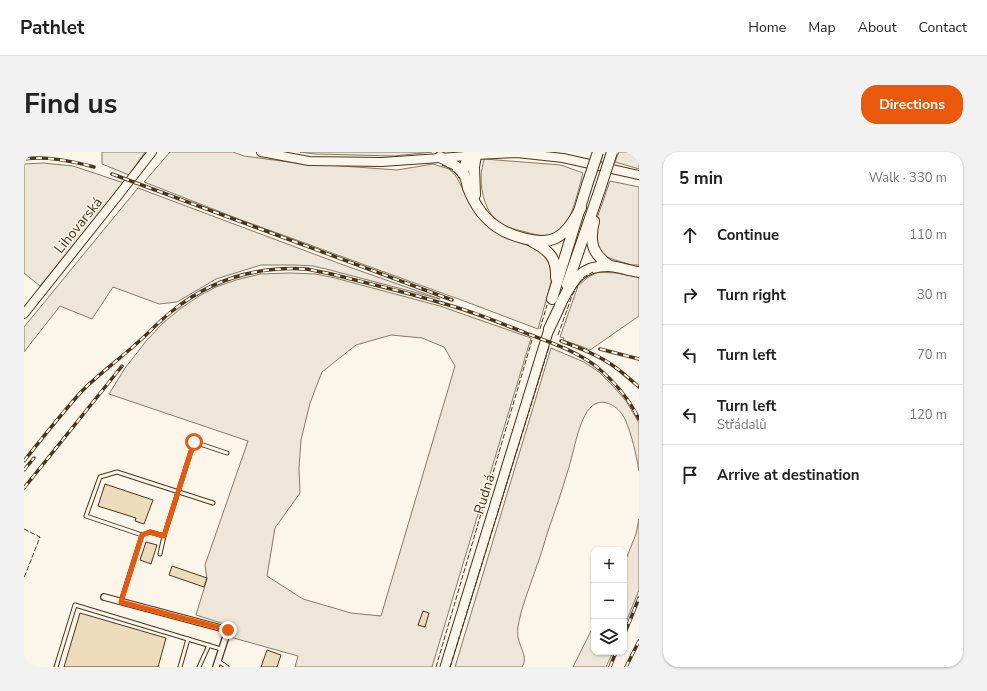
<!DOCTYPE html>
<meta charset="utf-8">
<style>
body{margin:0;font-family:"Nunito Sans",sans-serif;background:#f2f2f2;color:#222}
.controls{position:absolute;right:12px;bottom:12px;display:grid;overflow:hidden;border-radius:8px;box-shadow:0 1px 3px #0004}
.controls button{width:36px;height:36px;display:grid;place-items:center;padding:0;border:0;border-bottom:1px solid #e0e0e0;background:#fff;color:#222;font:20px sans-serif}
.stop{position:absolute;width:12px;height:12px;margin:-9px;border:3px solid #ea580c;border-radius:50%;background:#fff}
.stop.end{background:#ea580c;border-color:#fff;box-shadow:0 1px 4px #0008}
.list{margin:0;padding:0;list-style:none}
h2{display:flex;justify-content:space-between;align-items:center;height:52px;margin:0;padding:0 16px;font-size:17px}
h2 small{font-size:13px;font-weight:400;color:#767676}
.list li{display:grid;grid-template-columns:26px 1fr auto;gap:12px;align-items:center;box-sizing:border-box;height:60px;padding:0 16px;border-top:1px solid #e0e0e0}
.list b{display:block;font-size:15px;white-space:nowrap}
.list p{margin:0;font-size:13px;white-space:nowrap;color:#767676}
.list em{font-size:13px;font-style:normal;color:#767676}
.icon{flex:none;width:22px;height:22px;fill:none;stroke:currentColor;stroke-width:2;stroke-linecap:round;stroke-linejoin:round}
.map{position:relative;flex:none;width:615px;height:515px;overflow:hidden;border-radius:16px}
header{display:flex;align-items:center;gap:24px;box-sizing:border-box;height:56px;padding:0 20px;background:#fff;border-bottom:1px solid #e0e0e0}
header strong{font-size:19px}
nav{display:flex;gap:22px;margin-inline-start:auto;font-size:14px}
.intro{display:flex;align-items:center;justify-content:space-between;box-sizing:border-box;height:96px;padding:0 24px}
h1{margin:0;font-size:28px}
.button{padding:10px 18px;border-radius:16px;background:#ea580c;color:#fff;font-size:14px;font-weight:700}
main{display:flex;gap:24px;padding:0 24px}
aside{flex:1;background:#fff;border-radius:16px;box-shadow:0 1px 3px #0004}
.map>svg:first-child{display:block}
</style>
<header>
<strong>Pathlet</strong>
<nav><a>Home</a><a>Map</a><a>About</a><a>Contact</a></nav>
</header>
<div class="intro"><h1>Find us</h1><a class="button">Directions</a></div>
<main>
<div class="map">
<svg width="615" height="515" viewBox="0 0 615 515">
<rect width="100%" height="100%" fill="#fbf6e9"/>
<g fill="#ede6d9" stroke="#887966" fill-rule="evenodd">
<path d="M78,0H121L105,23L78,12Z"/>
<path d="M146,0H209L220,4L287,13L290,12L373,18L409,12L425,17L432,24L447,53L458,69L473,80L516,99L524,105L528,116V127L514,177L440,149L212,66L120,30Z"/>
<path d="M276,0H408L370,4L290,2Z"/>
<path d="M595,0H615V17L591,10Z"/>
<path d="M460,7L537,13L559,21C555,35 548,69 537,78C527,86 514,84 502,80C494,78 484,76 476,71C462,62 457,41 457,25C457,19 459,13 460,7Z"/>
<path d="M19,11L49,14L100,31L16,134L0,121V12Z"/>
<path d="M586,29L615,35V113H608L591,108L583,105L576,98L573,89L570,75Z"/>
<path d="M114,36L314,111L416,147L306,118L289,114L271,113H237L192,127L153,150L135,152L89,135L68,167L36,154L0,200V175Z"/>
<path d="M574,120L592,121L615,125V164L566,198L559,195L539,188L540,186L536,185L554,134L563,126Z"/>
<path d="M266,121L292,122L311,126L416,154L507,186L408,515H271L274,504L206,485L210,475L172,463L183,427L181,413L224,289L85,242L101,216L123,188L139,171L156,157L175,144L192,135L212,128L236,122ZM367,183L398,186L420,195L431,214L357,464L327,461L279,447L243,424L251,376L276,341L275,316L277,288L286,251L298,220L332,193Z"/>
<path d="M527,196L560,210L575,220L589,234L602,249L615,271V319C612,302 608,283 601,267C596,257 583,246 571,252C555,260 550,302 544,318C538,339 531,359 524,379C520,392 516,406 511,419C505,437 497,456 494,475C493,481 494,487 496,492C499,501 503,507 498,515H431Z"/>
<path d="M615,367V438L600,475V412L612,382Z"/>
<path d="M570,473V500H589L582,515H549Z"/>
</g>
<g fill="#ecdcbc" stroke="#4a3520">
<path d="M81,332L129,348L120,372L111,369L112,366L74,354Z"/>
<path d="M122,390L133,393L127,412L116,408Z"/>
<path d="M148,414L183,426L180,435L145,423Z"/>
<path d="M399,459L405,461L401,475L394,473Z"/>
<path d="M56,461L142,486L134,515H40Z"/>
<path d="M243,498L257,503L253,515H237Z"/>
</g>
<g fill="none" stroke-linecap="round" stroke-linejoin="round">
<g stroke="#4a3520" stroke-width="5">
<g id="lane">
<path d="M118,383L126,380L140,384"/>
<path d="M136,402L140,384L170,290L203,301"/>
<path d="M97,449L118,383L62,364L76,325L93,320L189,351"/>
<path d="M194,509L203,515"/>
<path d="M32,515L51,453L197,497"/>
<path d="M156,515L164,487"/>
<path d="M175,515L185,493"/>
</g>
</g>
<g stroke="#4a3520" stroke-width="8">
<path id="street" d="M80,445L204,478L192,515"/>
</g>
<g stroke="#4a3520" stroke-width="10">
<g id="secondary">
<path d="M237,0L285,9L358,10L430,5L452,3L493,1L539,6L615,23"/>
<path d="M0,162L97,40L128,0"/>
</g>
</g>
<g stroke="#4a3520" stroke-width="11">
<path id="primary" d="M421,515L525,177"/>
</g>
<g stroke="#4a3520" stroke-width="12">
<g id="highway">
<path d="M416,5C424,9 434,14 439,21C442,25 443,31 444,36C447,44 452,53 457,60C462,66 467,71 473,75C486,84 517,94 532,86C544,80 550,67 557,56"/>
<path d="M439,21L444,3"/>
<path d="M451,43L450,15L452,3"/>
<path d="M570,69C565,90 568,102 586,114"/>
<path d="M509,90C526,99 533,107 532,126"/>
<path d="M543,133L576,37"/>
<path d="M528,147L563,33"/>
<path d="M525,177C529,168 534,159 538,149C549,127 558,114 584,114C593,114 605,119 615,120"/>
</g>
</g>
<use href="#lane" stroke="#fbf6e9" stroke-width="3"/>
<use href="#street" stroke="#fbf6e9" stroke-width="5.5"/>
<use href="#secondary" stroke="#fbf6e9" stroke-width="8"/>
<use href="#primary" stroke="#fbf6e9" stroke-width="9"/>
<use href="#highway" stroke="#fbf6e9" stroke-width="10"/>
<g stroke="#4a3520" stroke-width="3.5">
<g id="rail">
<path d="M0,7C24,4 47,9 70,15"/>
<path d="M88,22L428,148"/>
<path d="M537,189C556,196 574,203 591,215C599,221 607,228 615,235"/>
<path d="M576,197L615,207"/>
<path d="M0,309C19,285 38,261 58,239C73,224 89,212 104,199C119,187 132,172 147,160C186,128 231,114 282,117C289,118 296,120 303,121C343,131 382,140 421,152C450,160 477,171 504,182C528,191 552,199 573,215C590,229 605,247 615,267"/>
<path d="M0,318L10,306"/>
<path d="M0,336L98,214"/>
<path d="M600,483L615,446"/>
<path d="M586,515L592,500"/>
<path d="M602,515L615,489"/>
<path d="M612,515L615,509"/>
</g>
</g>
<use href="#rail" stroke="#fbf6e9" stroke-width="2" stroke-dasharray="6" stroke-linecap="butt"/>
<g stroke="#4a3520" stroke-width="12" stroke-linecap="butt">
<g id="highway-bridge">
<path d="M563,33L574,0"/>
<path d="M576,37L588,0"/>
</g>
</g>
<use href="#highway-bridge" stroke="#fbf6e9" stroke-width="10"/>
<g stroke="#4a3520" stroke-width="1" stroke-dasharray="5 2" stroke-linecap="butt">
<path d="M418,13L428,17L436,27"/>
<path d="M516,177L523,153"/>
<path d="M534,183L548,144L554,132L560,125L569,120"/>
<path d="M0,377L16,385L0,426"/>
<path d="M412,515L508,188"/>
<path d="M426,515L525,195"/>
</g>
</g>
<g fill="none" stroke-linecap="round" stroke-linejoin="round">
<path stroke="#ea580c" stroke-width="5" d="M170,290L140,384L126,380L118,383L97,450L204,478"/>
</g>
<g text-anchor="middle" stroke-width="3" stroke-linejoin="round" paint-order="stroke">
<g font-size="14" fill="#4a3520" stroke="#fbf6e9">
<text transform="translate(54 73) rotate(-51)" y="5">Lihovarská</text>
<text transform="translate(460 342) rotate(-73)" y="5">Rudná</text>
</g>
</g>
</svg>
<div class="controls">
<button>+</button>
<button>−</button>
<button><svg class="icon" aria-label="layers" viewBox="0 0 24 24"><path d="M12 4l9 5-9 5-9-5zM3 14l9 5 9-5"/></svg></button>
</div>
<div class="stop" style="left:170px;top:290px"></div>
<div class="stop end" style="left:204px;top:478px"></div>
</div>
<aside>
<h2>5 min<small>Walk · 330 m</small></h2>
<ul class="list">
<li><svg class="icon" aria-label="ahead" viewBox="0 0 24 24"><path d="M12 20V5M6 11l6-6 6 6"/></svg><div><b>Continue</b></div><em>110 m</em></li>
<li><svg class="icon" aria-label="right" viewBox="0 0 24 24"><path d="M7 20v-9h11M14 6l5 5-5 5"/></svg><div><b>Turn right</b></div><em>30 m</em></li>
<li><svg class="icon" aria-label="left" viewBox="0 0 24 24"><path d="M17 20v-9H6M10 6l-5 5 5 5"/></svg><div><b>Turn left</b></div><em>70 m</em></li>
<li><svg class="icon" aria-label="left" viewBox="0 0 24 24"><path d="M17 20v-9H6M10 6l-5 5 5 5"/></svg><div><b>Turn left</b><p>Střádalů</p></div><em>120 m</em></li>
<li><svg class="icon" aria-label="arrive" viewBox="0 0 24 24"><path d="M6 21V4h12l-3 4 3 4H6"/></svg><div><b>Arrive at destination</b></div></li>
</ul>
</aside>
</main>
